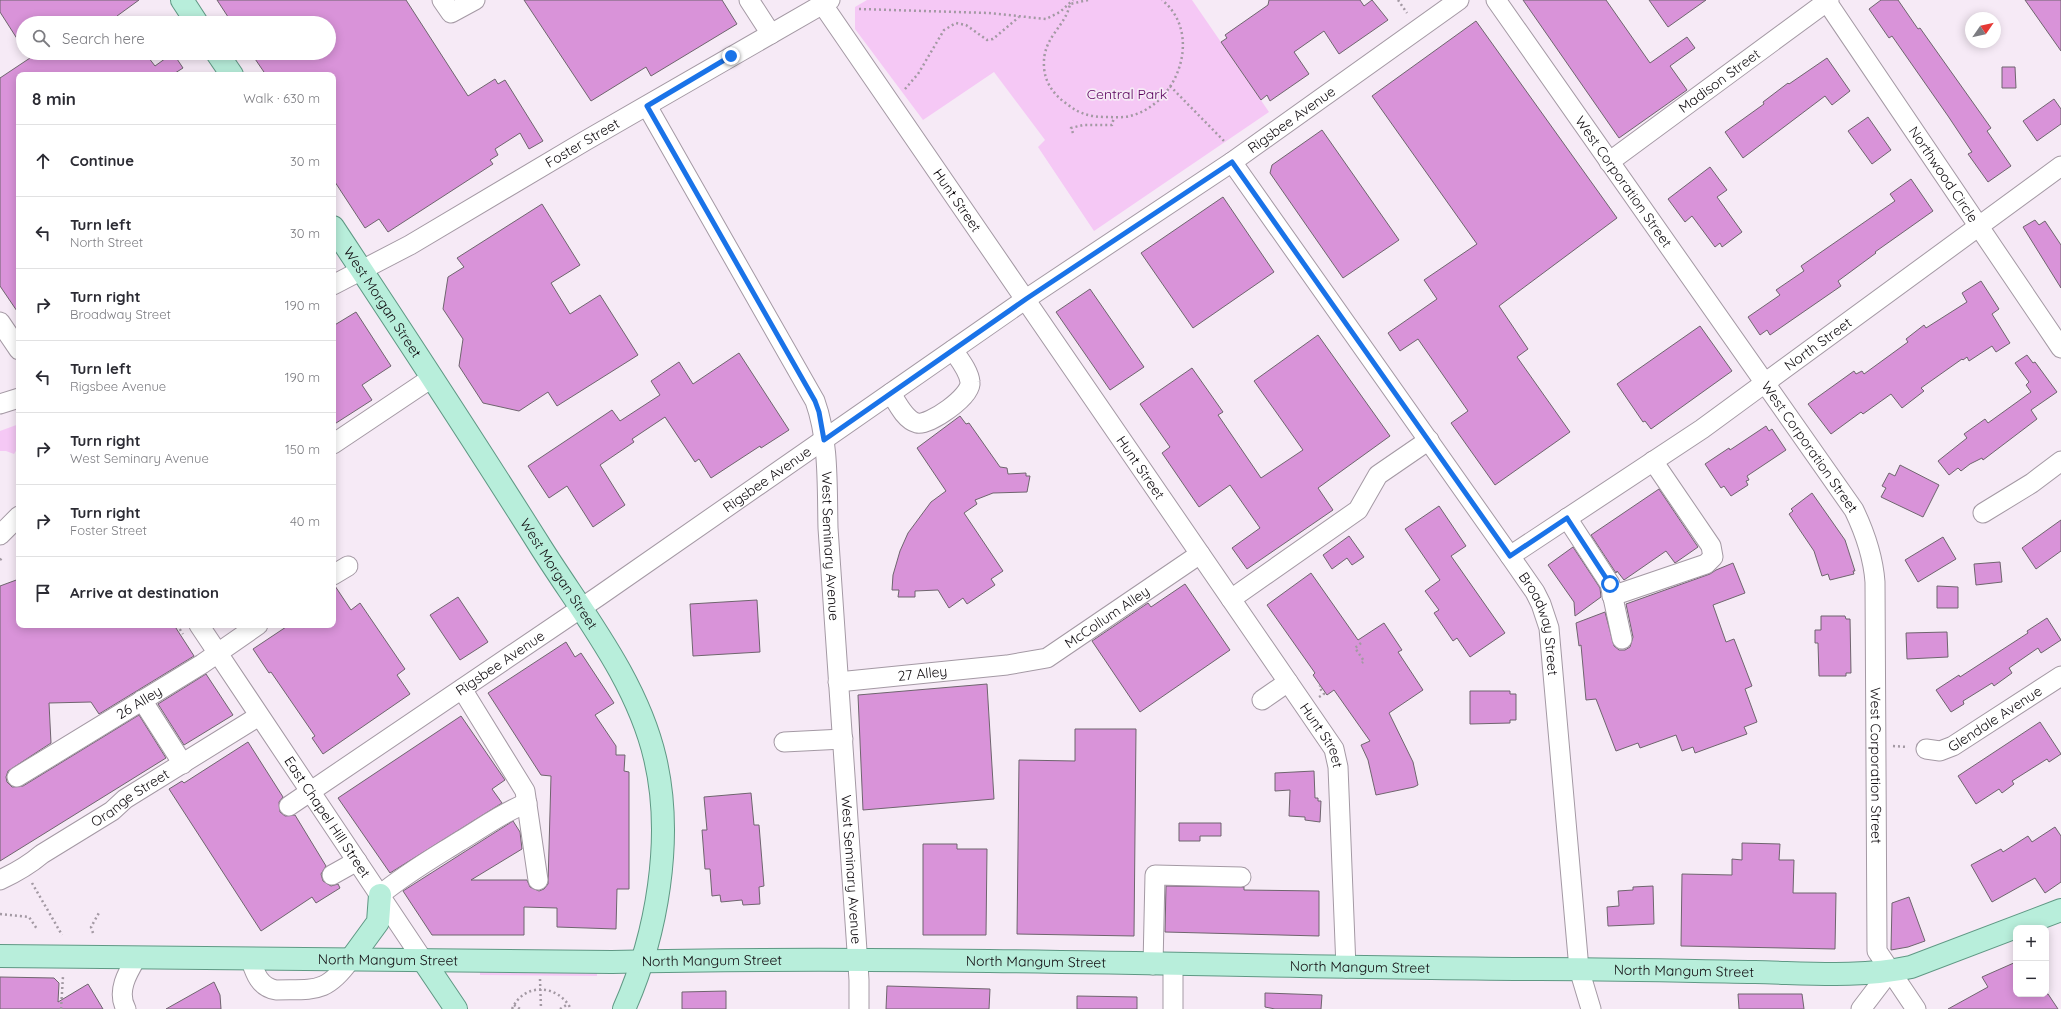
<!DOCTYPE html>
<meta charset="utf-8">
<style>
body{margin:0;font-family:Quicksand,sans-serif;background:#f2f2f3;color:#2b2b33}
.controls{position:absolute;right:12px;bottom:12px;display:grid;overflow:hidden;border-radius:8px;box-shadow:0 2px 10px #0003}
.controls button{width:36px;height:36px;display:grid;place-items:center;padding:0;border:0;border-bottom:1px solid #e1e1e2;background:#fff;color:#2b2b33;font:20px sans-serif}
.compass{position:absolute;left:1965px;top:12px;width:36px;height:36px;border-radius:50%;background:#fff;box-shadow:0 2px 10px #0003;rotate:56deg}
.stop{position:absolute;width:12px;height:12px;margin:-9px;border:3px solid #1a73e8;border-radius:50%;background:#fff}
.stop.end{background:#1a73e8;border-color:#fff;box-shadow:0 1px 4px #0008}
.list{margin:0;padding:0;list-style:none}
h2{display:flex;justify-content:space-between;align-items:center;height:52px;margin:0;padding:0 16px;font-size:17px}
h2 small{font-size:13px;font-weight:400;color:#7c7c81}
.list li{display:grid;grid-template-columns:26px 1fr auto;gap:12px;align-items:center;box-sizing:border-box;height:72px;padding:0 16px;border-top:1px solid #e1e1e2}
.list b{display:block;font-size:15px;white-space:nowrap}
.list p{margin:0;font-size:13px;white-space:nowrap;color:#7c7c81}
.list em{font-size:13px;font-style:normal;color:#7c7c81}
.icon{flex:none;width:22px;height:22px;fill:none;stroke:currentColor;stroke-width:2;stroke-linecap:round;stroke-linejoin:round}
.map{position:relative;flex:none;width:2061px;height:1009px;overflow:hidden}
.search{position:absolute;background:#fff;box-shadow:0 2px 10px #0003;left:16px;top:16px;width:320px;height:44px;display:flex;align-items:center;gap:10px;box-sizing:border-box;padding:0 14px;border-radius:22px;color:#7c7c81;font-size:15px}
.panel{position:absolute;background:#fff;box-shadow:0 2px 10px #0003;left:16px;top:72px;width:320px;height:556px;border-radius:8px}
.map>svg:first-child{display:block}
</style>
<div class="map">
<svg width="2061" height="1009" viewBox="0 0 2061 1009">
<rect width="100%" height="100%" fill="#f6eaf6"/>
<g fill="#f5c8f5">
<path d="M867,0H1192L1269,112L1094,231L1038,147L1045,140L994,72L923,120L855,29V7Z"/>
<path d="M19,424V446L14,454L6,451H0V431Z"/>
<path d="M480,972L597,973V976L480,975Z"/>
</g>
<g fill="#d993d9" stroke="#6f656e">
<path d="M0,0H139L117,16L122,23H23V48L0,12Z"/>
<path d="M217,0H406L468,96L495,79L498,84L505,80L543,141L529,149L520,133L495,149L498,155L490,160L493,164L388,232L379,219L365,228L333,179V75H266L251,53H329V23H232Z"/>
<path d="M524,0H722L737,24L651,76L646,67L591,101Z"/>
<path d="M1269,0H1360L1364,6L1372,0L1388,20L1339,54L1324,31L1294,52L1309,74L1270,101L1267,95L1261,100L1221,42L1227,38L1225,35L1268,5Z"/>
<path d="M1523,0H1606L1650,63L1687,37L1695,48L1670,66L1687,90L1619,138Z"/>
<path d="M1649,0H1706L1668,27Z"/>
<path d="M1881,0H1898L1918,29L1920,28L1991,128L1987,131L2011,166L1988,182L1968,154L1972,152L1948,116L1892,36L1889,38L1869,9Z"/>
<path d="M2025,0H2061V51Z"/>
<path d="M1476,21L1617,218L1499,306L1528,349L1517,357L1570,432L1495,485L1451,423L1468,411L1418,339L1400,351L1388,333L1437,299L1424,280L1477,244L1372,96Z"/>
<path d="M27,53H145L155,66L173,53L183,68L172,75H19V314L0,286V78L30,58Z"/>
<path d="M1827,58L1850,91L1832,105L1825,96L1743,158L1725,132L1764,104L1763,102L1788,83L1789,84Z"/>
<path d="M2002,67H2015L2016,88H2002Z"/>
<path d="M2054,99L2061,109V124L2037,141L2023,121Z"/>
<path d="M1868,117L1891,150L1872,164L1848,131Z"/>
<path d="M1322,130L1399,240L1343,278L1270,173L1272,165Z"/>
<path d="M1710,167L1727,190L1717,197L1742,232L1722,247L1720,243L1715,247L1692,216L1685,222L1668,199Z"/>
<path d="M1911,179L1933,211L1875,252L1876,253L1838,281L1841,286L1770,335L1767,330L1760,335L1748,317L1780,295L1776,290L1804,271L1801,266L1895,201L1890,194Z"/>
<path d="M1223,197L1274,272L1193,328L1141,253Z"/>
<path d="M542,204L580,265L551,283L570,314L600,295L638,355L557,406L548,392L519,411L483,403L459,366L463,339L443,309L448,277L464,267L457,258Z"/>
<path d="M2035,220L2039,225L2045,221L2061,245V288L2023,227Z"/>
<path d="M1981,281L1999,309L1992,314L2010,343L1996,352L1992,346L1969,361L1967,357L1963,360L1962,359L1921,388L1924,391L1902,408L1891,394L1863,414L1861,412L1831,434L1808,404L1854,371L1856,374L1862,371L1864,374L1908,342L1906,339L1924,325L1926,328L1967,302L1962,293Z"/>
<path d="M1090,289L1144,367L1110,390L1056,312Z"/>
<path d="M356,312L391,366L362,385L372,400L333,425V326Z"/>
<path d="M1700,326L1732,371L1651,429L1645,421L1643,422L1617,384Z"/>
<path d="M1318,335L1390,436L1318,488L1333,510L1247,569L1232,548L1260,528L1230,485L1199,507L1162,453L1170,447L1140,404L1192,368L1223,412L1218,415L1261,478L1303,450L1254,381Z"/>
<path d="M739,353L789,430L761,448L760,446L711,478L699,459L695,462L665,417L632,439L634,442L600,465L625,505L593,527L567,486L549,498L528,466L612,410L620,421L660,395L651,381L679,362L693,384Z"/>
<path d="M2027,355L2033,363L2035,362L2057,392L2031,410L2037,419L1983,460L1982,458L1970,464L1961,471L1958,468L1949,475L1938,461L1967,438L1964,434L1985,419L1988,423L2031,392L2026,385L2029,382L2015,363Z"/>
<path d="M960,416L966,424L969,423L1000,467L1007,468L1008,474L1026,473V476H1030L1027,492L993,493L975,500L977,504L964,513L1003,571L991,579L995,585L967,604L963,598L949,608L938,590L915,591V597H898L899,590H892L893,575L900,551L908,533L931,502L946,491L917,448Z"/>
<path d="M1766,426L1769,431L1772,429L1786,450L1747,476L1749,480L1746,481L1748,485L1731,496L1724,486L1721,488L1705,464L1729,448L1730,450Z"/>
<path d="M1900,465L1939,485L1923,517L1881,497L1886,488L1882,486L1889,473L1895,476Z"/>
<path d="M1659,489L1698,547L1675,563L1666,551L1624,580L1617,571L1616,573L1591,535Z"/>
<path d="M1812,493L1845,540L1855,571H1853L1854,574L1830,580L1828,574L1822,576L1814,551L1789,514L1793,511L1791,509Z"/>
<path d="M1439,506L1466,546L1451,556L1505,633L1470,657L1457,638L1453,641L1434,613L1439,610L1425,591L1440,580L1405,529Z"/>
<path d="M2061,520V551L2036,569L2022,548Z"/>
<path d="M1349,536L1364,557L1352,565L1347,558L1332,569L1323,555Z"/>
<path d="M1943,537L1956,559L1918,582L1905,560Z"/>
<path d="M1573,547L1600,588L1601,597L1575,616L1574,602L1548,565Z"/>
<path d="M2000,562L2002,582L1976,585L1974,564Z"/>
<path d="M1733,563L1745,593L1713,605L1726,642L1734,639L1752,686L1745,689L1757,722L1744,727L1747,734L1695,753L1693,747L1682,751L1676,735L1640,748L1638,743L1616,751L1596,699L1586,700L1581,645L1579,646L1576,623L1605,612L1614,646L1619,650H1625L1630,647L1633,637L1626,604L1710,574L1716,570Z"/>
<path d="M1311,573L1358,640L1384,623L1402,650L1398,652L1423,690L1389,713L1413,762L1418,785L1414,787L1376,795L1368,760L1361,745L1370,741L1334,690L1327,695L1313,675L1315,673L1267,605Z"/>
<path d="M19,579V625H174L194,656L99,714L91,702L49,703L51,743L8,771L6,777L7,782L12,787L23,786L139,715L166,758L0,861V586Z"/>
<path d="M1185,584L1230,650L1140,712L1092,641L1148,603L1151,607Z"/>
<path d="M333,586H335L351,610L360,603L405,669L397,675L410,694L323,754L312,738L315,736L271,672L269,673L253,649L289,625H333Z"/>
<path d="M1937,586L1958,587V608H1937Z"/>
<path d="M458,597L488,642L460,660L430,615Z"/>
<path d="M757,600L760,652L693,656L690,604Z"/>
<path d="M1821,616H1845L1846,619H1850L1851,673H1846V676H1819L1818,643H1815V630H1821Z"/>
<path d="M2047,618L2061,640L2041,653L2038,648L2009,668L2012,673L1994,686L1992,683L1963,701L1964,704L1951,712L1936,690L1959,675L1960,677L2028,633L2027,631Z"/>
<path d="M1947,632L1948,657L1907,659L1906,633Z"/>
<path d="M566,642L575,657L581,653L614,703L595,715L616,746V755H625L624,771L629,772V889H617L616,929L557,927V908L524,907V935H432L403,891L513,821L520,832L522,849L471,880H527L530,887L539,891L544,889L548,884L551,776L541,775L488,693Z"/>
<path d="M206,674L233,715L184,745L158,704Z"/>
<path d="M987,684L994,799L863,810L858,695Z"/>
<path d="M1470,691H1510V694H1516V720H1510V723L1470,724Z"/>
<path d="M461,716L505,780L492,789L502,803L390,873L338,798Z"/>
<path d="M2040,722L2061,754L2049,762L2047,759L2012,781L2014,784L2002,793L1999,789L1976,804L1958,776Z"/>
<path d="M1075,729H1136L1134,936L1017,934L1019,760L1075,761Z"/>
<path d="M248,742L283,797L279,802L280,812L285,816L295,815L326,866L321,874L323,881L331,886L338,884L340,888L316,903L312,897L261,931L169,789L182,781L184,783Z"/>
<path d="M1314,771L1315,798H1318V801H1321L1320,822L1305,820V817L1289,816L1290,790L1275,791V773Z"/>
<path d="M751,793L754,825H759L764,886L759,887L760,904L743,905L742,900L721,902L720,895L712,896L710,869H705L702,830H707L704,797Z"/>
<path d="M1179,823H1221V836H1200V841H1179Z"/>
<path d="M2055,827L2061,836V882L2045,893L2035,878L1992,902L1971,865L2001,849L2003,852L2028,836L2032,842Z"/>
<path d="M1742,843L1780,844L1779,860H1794L1793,893H1836L1835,949L1681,946L1682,874L1732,875V859L1742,860Z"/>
<path d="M923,844H957V849H987L986,935H923Z"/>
<path d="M1166,886L1244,887V890L1319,891V936L1165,932Z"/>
<path d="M1653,886L1654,924L1608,926L1607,907L1619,906L1618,891L1633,890V887Z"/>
<path d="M1909,897L1925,941L1908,947L1891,950L1892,903Z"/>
<path d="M2016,962V994H2048L2058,1009H1948L1988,987L1982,977Z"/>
<path d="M0,977L54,978L59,983L58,1002L88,984L103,1009H0Z"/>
<path d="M214,982L220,995L221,1009H166Z"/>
<path d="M887,986L990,989L989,1009H886Z"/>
<path d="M726,991V1009H682V992Z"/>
<path d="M1265,993L1322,995L1321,1009H1275L1265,1007Z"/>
<path d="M1738,994H1802L1804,1009H1739Z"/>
<path d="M1077,996L1137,997V1009H1077Z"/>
</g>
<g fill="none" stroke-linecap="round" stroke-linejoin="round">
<g stroke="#a499a4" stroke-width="21">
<g id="minor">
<path d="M442,0L451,13L475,0"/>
<path d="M749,0L771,34"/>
<path id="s1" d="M1496,0L1854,510C1865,533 1873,555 1875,582L1877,951L1916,1009"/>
<path id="s2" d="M1827,2L2061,348"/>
<path id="s3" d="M823,5L1334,749L1338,767L1346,968"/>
<path id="s4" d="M647,106L815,401C829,440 827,486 828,528L859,980V1009"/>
<path id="s5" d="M1232,162L1510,556L1535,592L1541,604L1549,628L1579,969L1591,1009"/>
<path id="s6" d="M1609,162L1829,0"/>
<path id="s7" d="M333,285L410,245L585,141L830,0"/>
<path d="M0,322L19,350"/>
<path d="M891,393C897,403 905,420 917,423C929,426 972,396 970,382C969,371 959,359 953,350"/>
<path d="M0,404L19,398"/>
<path d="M333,444L433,377"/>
<path d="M1983,513L2032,483L2061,461"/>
<path d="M1567,518L1610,584L1622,639"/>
<path d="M0,535L19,516"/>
<path id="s8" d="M1510,556L1702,429L2061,166"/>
<path d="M333,575L348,566"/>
<path d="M1612,596L1706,564L1713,557L1711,546L1653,461"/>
<path d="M1231,599L1358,510L1378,475L1429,440"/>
<path id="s9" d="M199,625L423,960"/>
<path id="s10" d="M838,682L1007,665L1047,658L1200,554"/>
<path d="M462,689L525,791L538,880"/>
<path d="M142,700L183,764"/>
<path d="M1262,700L1288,682"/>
<path d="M784,742L843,739"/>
<path id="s11" d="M1926,749L1940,751L1953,746L2061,676"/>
<path id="s12" d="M17,777L202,664L258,625"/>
<path id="s13" d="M289,806L599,596L1026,299L1232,162L1459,0"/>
<path d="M332,875L357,861"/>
<path id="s14" d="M0,880C15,873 29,865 42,854L112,811L125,799L259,716"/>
<path d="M380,895C405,874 433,858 460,841C482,828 503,812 527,803"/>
<path d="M250,958C255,973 259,987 276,990C315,989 326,994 351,959"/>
<path d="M1153,965L1155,875L1241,877"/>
<path d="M126,1009C116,991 128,972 137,957"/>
<path d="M1173,1009V965"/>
<path d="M1861,1009L1890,971"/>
</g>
</g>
<g stroke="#5f9884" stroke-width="24">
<g id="major">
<path d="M182,0L197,23"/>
<path d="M217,53L232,75"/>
<path id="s15" d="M333,227C404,334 474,441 542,549C584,615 637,681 655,758C674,838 657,935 624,1009"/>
<path id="s16" d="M0,956L612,962C921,955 1230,967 1539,969C1611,969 1683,971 1755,972C1807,973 1860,978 1911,967L2061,910"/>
<path d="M351,959L378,922L380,895"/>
<path d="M423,960L456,1009"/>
</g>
</g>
<g stroke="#a399a3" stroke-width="2.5" stroke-dasharray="2 3" stroke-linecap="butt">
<path d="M1088,0L1070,4C1065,28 1042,37 1044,67C1045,83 1054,95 1067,104C1079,114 1091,117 1106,117C1114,117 1123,118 1130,116C1179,104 1203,33 1162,0"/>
<path d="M1398,0L1407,13"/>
<path d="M859,9L989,13L1046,19L1060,12L1073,0"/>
<path d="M1170,86L1225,142"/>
<path d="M905,89L918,74L944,30L956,23L966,25L987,40L993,39L1019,17"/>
<path d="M1073,133L1071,128L1083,125H1112L1114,117"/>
<path d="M0,560L3,557"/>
<path d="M177,625L183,634"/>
<path d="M1361,643L1355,648L1364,661L1362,663"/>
<path d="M1319,697L1324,694L1319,687L1320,686"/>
<path d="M1893,746L1908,747"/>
<path d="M32,883L62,935"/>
<path d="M0,914L29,917L37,929"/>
<path d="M93,933L91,927L100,911"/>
<path d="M540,979L541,1009"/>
<path d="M514,1005L520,1009"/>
<path d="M61,1009L63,976"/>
<path d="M512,1009C524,982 558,984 571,1009"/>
<path d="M560,1009L568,1004"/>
</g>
<use href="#minor" stroke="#fff" stroke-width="19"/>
<use href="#major" stroke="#b8eedb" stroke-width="22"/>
</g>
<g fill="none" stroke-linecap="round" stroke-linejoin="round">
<path stroke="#1a73e8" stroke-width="5" d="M731,56L647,106L815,401L819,412L824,440L1026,299L1232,162L1510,556L1567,518L1610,584"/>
</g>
<g text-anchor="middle" stroke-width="3.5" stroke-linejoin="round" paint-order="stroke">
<g font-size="14" fill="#100c10" stroke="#f6eaf6">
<text dy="5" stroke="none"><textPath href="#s6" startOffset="137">Madison Street</textPath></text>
<text dy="5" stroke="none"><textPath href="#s13" startOffset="1215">Rigsbee Avenue</textPath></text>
<text dy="5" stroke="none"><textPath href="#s7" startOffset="287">Foster Street</textPath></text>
<text dy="5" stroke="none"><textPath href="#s2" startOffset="208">Northwood Circle</textPath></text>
<text dy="5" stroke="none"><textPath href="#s1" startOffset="222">West Corporation Street</textPath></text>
<text dy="5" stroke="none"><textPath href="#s3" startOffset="237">Hunt Street</textPath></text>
<text dy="5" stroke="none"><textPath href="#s15" startOffset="90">West Morgan Street</textPath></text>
<text dy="5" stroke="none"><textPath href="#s8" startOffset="374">North Street</textPath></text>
<text dy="5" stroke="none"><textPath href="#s1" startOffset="546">West Corporation Street</textPath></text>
<text dy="5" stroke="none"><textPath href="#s3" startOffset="561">Hunt Street</textPath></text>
<text dy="5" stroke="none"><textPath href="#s13" startOffset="579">Rigsbee Avenue</textPath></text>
<text dy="5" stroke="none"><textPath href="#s4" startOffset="486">West Seminary Avenue</textPath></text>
<text dy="5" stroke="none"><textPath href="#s15" startOffset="414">West Morgan Street</textPath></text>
<text dy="5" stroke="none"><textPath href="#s10" startOffset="283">McCollum Alley</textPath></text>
<text dy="5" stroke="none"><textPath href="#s5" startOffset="558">Broadway Street</textPath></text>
<text dy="5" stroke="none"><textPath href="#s13" startOffset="255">Rigsbee Avenue</textPath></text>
<text dy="5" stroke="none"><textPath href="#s10" startOffset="85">27 Alley</textPath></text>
<text dy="5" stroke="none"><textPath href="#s12" startOffset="143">26 Alley</textPath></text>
<text dy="5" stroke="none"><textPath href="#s11" startOffset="78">Glendale Avenue</textPath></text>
<text dy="5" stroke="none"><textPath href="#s3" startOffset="885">Hunt Street</textPath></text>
<text dy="5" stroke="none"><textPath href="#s1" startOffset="882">West Corporation Street</textPath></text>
<text dy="5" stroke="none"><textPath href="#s14" startOffset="154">Orange Street</textPath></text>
<text dy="5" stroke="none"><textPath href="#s9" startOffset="231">East Chapel Hill Street</textPath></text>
<text dy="5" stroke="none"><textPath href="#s4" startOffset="810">West Seminary Avenue</textPath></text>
<text dy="5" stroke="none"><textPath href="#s16" startOffset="388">North Mangum Street</textPath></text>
<text dy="5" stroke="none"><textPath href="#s16" startOffset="712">North Mangum Street</textPath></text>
<text dy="5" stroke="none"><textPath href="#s16" startOffset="1036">North Mangum Street</textPath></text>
<text dy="5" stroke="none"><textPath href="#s16" startOffset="1360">North Mangum Street</textPath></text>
<text dy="5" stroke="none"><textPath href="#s16" startOffset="1684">North Mangum Street</textPath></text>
</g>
<g font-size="14" fill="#59005c" stroke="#f6eaf6">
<text x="1127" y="99">Central Park</text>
</g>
</g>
</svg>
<div class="controls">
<button>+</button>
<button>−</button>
</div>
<svg class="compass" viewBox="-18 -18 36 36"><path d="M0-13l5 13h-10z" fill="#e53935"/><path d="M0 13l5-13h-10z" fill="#7c7c81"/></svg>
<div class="stop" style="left:1610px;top:584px"></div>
<div class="stop end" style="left:731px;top:56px"></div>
<div class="search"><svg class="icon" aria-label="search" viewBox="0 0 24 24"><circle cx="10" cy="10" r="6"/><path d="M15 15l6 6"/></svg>Search here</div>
<section class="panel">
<h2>8 min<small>Walk · 630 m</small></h2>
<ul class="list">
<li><svg class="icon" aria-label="ahead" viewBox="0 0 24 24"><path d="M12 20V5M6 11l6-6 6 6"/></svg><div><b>Continue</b></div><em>30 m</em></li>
<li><svg class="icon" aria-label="left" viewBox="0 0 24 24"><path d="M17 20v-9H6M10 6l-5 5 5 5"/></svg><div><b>Turn left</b><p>North Street</p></div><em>30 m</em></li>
<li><svg class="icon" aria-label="right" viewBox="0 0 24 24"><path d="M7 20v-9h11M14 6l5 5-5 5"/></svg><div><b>Turn right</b><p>Broadway Street</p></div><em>190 m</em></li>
<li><svg class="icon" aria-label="left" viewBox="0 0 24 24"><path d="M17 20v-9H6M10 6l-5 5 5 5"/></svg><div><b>Turn left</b><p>Rigsbee Avenue</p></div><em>190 m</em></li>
<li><svg class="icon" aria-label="right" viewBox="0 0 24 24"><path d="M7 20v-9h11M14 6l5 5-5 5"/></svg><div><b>Turn right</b><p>West Seminary Avenue</p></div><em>150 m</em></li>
<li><svg class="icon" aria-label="right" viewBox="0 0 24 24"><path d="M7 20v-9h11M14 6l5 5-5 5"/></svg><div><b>Turn right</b><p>Foster Street</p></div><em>40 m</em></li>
<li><svg class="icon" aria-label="arrive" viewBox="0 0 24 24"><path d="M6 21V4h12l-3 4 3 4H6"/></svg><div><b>Arrive at destination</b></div></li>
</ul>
</section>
</div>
